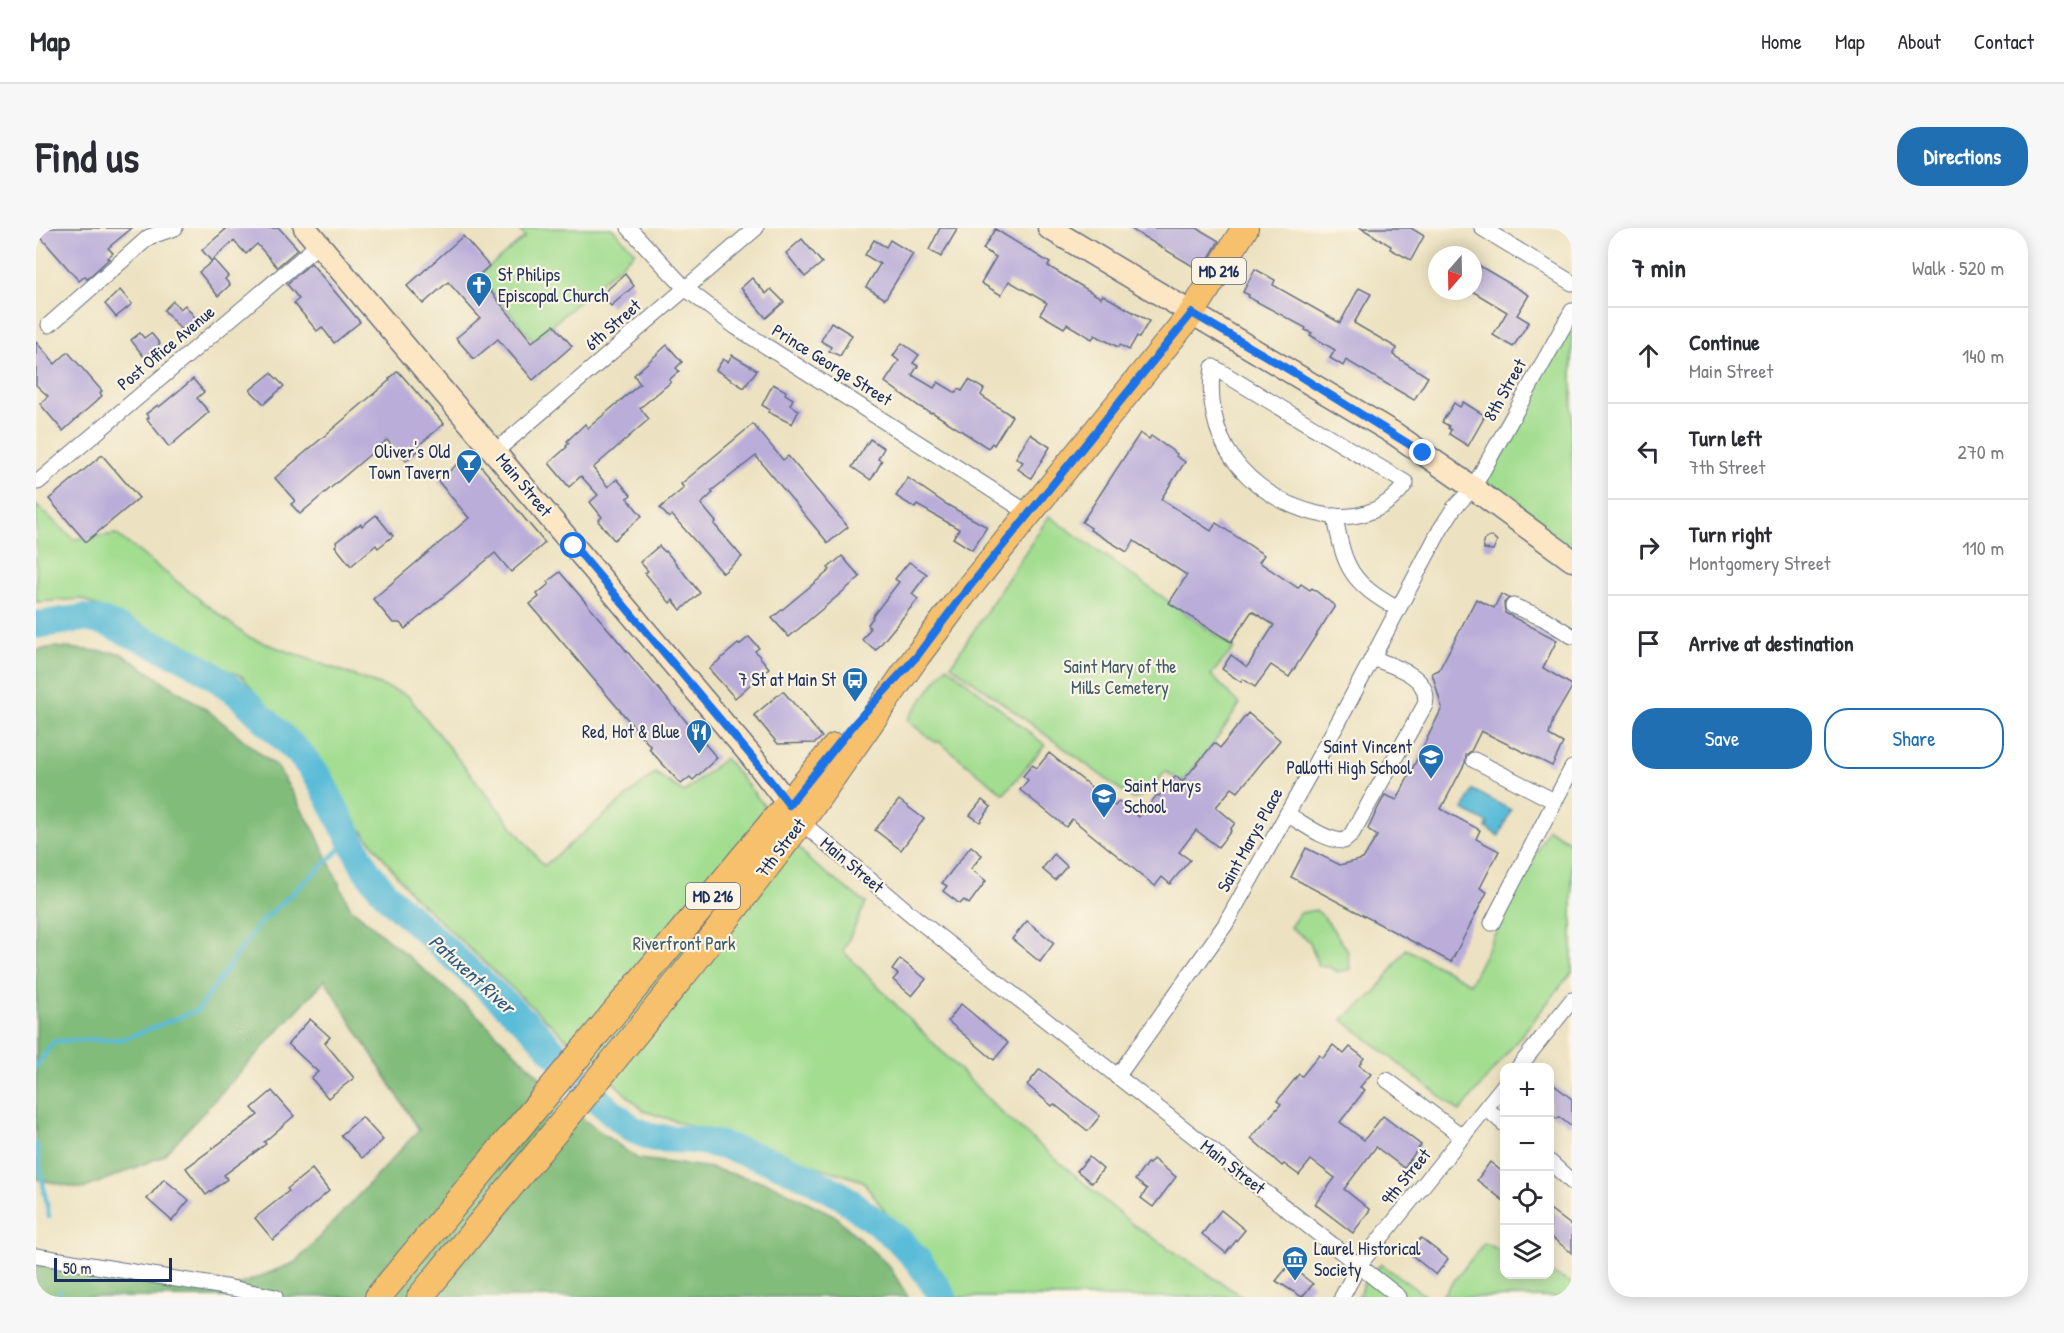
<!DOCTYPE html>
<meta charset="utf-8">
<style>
body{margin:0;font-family:"Patrick Hand",sans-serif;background:#f7f7f7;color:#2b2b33}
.controls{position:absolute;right:18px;bottom:18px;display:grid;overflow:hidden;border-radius:12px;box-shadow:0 3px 15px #0003}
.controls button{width:54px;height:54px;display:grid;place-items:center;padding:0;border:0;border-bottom:2px solid #e1e1e2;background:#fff;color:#2b2b33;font:30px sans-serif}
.compass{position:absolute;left:1392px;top:18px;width:54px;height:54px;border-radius:50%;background:#fff;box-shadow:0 3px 15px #0003;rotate:200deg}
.scale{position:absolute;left:18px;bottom:15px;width:118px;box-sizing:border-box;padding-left:6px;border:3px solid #1b2f5e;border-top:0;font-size:16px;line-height:21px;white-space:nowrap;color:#1b2f5e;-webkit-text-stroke:4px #fcf5e5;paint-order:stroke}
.stop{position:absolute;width:18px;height:18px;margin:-14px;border:4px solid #1a73e8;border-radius:50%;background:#fff}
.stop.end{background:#1a73e8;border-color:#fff;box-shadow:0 2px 6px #0008}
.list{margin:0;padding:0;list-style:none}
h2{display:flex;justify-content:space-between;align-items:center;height:78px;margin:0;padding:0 24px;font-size:26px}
h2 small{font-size:20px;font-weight:400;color:#7c7c81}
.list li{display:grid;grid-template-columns:39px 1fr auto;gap:18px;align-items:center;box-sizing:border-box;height:96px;padding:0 24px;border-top:2px solid #e1e1e2}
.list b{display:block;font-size:22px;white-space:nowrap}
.list p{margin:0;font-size:20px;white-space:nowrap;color:#7c7c81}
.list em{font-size:20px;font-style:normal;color:#7c7c81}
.actions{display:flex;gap:12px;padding:18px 24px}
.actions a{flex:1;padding:14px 0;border:2px solid #1f6fb2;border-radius:24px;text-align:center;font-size:21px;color:#1f6fb2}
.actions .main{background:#1f6fb2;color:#fff}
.icon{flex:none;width:33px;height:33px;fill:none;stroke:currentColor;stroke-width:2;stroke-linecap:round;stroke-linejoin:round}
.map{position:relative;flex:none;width:1536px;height:1069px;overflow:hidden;border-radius:24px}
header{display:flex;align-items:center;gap:36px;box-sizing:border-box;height:84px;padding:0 30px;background:#fff;border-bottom:2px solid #e1e1e2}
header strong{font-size:28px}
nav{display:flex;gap:33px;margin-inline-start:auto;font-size:21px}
.intro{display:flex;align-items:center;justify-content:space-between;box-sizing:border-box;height:144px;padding:0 36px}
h1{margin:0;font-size:42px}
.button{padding:15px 27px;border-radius:24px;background:#1f6fb2;color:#fff;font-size:21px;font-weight:700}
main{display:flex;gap:36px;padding:0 36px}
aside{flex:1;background:#fff;border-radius:24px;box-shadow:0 3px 15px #0003}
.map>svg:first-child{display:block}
</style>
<header>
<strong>Map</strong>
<nav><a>Home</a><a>Map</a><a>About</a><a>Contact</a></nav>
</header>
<div class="intro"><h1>Find us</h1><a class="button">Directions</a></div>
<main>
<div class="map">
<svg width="1536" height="1069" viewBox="0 0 1536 1069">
<rect width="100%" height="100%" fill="#fcf5e5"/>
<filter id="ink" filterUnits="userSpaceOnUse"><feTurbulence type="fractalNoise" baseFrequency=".0167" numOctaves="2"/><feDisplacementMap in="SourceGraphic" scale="12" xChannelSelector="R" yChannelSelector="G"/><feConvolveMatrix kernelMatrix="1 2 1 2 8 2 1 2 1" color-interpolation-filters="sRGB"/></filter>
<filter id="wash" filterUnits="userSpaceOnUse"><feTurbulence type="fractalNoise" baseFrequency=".008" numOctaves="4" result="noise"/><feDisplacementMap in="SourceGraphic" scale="24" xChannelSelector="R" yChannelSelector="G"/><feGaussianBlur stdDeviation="1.35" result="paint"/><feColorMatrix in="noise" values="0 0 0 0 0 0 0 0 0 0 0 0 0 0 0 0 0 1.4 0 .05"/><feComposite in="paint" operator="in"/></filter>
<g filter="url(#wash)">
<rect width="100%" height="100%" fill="#ece2c1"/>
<g fill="#a2dd90" stroke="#5e8677" stroke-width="1.5">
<path d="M482,0H576L599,24L498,113L442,48L489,9Z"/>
<path d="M1536,83V334L1437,260Z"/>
<path d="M0,277L38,311L80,306L212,409L371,467L508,638L619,545L648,564L689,530L774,633L830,675L807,723L967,886L1096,996L1207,1069H911L827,953L608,883L377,668L207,449L46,371L0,374Z"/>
<path d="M1013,288L1198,420L1175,447L1204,476L1178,515L1146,554L1129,543L1116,564L1097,571L915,437Z"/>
<path d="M911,438L1009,517L968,566L902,513L900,515L871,492Z"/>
<path d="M1512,601L1536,615V744L1424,884L1306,791L1339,765L1370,721L1434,755Z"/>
<path d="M1280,682L1288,689L1311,721L1314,741L1302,744L1293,739L1282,738L1274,714L1254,699L1264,685Z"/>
<path d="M1448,1015L1468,1024V1046H1514V1045L1536,1055V1069H1405Z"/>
<path d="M1345,1036L1391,1069H1322L1327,1057Z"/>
</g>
<path fill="#81bc7a" stroke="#4e766c" stroke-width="1.5" d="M18,419L84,425L170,481L242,540L279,604L314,679L441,787L548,892L602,931L670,939L735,956L798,987L853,1038L872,1069H0V1039L17,1032L195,1060L260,1034L383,902L289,752L127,928L47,961L0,951V422Z"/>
<path fill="#5abcd8" stroke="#3a769b" stroke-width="1.5" d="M1437,562L1475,582L1463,608L1450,600L1452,595L1427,582Z"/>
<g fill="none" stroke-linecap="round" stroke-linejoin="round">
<g stroke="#5abcd8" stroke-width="4.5">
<path d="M0,839L18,813L88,811L162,782L221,698L314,612"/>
<path d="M0,915L13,989"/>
<path d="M24,1064V1069"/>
</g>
<path stroke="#5abcd8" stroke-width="28" d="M0,397L48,390L69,394L148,430L172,444L200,464L264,526L283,550L331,643L353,670L497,801L563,873L596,901L618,910L658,912L689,918L737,934L774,950L806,968L862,1011L883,1034L907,1069"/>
</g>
<g id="blocks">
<g fill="#baadd9">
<path d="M0,0H96L72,20L77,25L71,30L73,31L51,51L49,48L43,53L0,4Z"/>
<path d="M187,0H243L262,21L241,39L221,16L210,26L198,13L175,33L166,22L189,2Z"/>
<path d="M904,0H922L905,29L893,22Z"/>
<path d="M1093,0H1161L1183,13L1167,40L1162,37L1160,40Z"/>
<path d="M1325,0H1375L1388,8L1375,32L1354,21L1355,18Z"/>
<path d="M959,1L1014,35L1012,38L1065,70L1067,67L1113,93L1103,110L1101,108L1093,122L1084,117L1082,119L1059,107L1056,111L1031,96L1028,100L1004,86L1011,75L973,53L965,67L945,55L960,29L947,21Z"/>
<path d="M427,8L453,38L442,48L496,114L518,97L536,118L497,152L462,111L438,131L420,110L444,90L412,54L387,76L371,58Z"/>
<path d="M766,11L786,35L769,49L750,25Z"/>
<path d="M838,12L850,19L854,12L877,26L849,71L830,59L844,36L829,27Z"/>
<path d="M178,32L192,48L189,51L194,57L182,68L163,44Z"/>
<path d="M1437,34L1493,67L1481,87L1493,94L1477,119L1457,107L1471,84L1436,63H1438Z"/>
<path d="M275,35L324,94L298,115L286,99L281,103L258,75L263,71L251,56Z"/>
<path d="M1219,41L1239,52L1237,57L1304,95L1323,60L1335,66L1318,95L1361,120L1357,127L1392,149L1378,172L1310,132L1307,138L1294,130L1299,122L1274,107L1276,105L1269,102L1270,100L1212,69L1213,67L1207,64Z"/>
<path d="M589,46L598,58L575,78L565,67Z"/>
<path d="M716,50L730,66L735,61L748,74L730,90L705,60Z"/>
<path d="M84,62L96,76L80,89L69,76Z"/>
<path d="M137,73L144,81L149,77L160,91L146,103L128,82Z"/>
<path d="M795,94L816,107L804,128L793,123L795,119L785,113Z"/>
<path d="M104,105L108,110L115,105L124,116L108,129L95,112Z"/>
<path d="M0,114L19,136L32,124L66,163L64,165L66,168L27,203L4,176L12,168L0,157Z"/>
<path d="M866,115L883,127L877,135L882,138L876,147L898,160L902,154L920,165L922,161L926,163L933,152L948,161L945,167L947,169L976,188L958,217L956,215L952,220L896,184L895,185L884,179L849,154L863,133L857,128Z"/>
<path d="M631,117L646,134L640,140L643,143L633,152L635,154L604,180L613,191L557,240L572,259L581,251L595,267L591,270L606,288L578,312L562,293L566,289L554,274L562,267L545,248L533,259L513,235L531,219L530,218L533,215L531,213L549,196L552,200L604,156L598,147Z"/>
<path d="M696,127L721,142L708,160L680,142L687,131L692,134Z"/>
<path d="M362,143L408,196L383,217L385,220L370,233L351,212L264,286L255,276L259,273L239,250L354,152L353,151Z"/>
<path d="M235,145L248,158L228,176L214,162Z"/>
<path d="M157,151L168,164L161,170L173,184L133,219L111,191L113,190L110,186L122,177L123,179Z"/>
<path d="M737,156L750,163L749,166L757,171L754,177L763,182L756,196L732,184L734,182L726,177Z"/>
<path d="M1427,174L1448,187L1447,190H1448L1432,218L1413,206L1415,202L1412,200L1413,198L1406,194L1418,175L1424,179Z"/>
<path d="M717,196L747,232L752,228L812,299L792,315L720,228L675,263L677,265L665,276L680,294L678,296L706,329L687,345L636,287L633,290L624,280L648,260L645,256Z"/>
<path d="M1104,205L1113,211L1115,208L1141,226L1140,228L1149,234L1125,271L1175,303L1180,295L1228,327L1223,334L1262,360L1265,356L1274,362L1276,360L1299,378L1253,449L1235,437L1219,459L1207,451L1205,454L1186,441L1195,427L1211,439L1238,397L1216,383L1195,414L1133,375L1151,347L1098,313L1091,324L1054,302L1055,300L1046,294Z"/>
<path d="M994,206L1014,219L995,250L982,241L987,234L980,230Z"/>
<path d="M834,211L848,220L842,231L846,233L835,252L816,239Z"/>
<path d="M434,225L509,315L475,344L459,325L369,401L364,395H357L337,371L433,290L402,253Z"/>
<path d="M66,227L103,270L50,314L13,271Z"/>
<path d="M872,250L910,276L951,299L936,322L917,310L923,301L881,277L879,280L860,268Z"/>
<path d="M340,287L357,308L342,320L340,317L315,338L299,318L301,316L300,314L321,298L325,296L326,298Z"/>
<path d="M1452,309H1457L1461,313L1457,322L1448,321L1447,313Z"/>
<path d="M623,318L629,324L630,323L664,365L645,382L637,372L634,375L609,345L612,343L604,334Z"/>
<path d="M806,328L824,349L753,409L736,390L794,342L792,340Z"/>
<path d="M873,334L891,346L876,366L882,371L840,422L826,412L834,401L832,396L837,390L836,389L863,354L859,351Z"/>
<path d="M524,344L681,530L657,552L654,549L645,556L613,521L615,519L494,376L503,369L501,366L513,356L511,354Z"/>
<path d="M1465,366L1473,370L1468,375L1469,385L1521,412L1507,440L1536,457V459L1517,492L1513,507L1527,515L1516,538L1445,503L1435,523L1430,527L1429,535L1405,581L1444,602L1440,611L1463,623L1444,660L1451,664L1415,734L1255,649L1270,620L1304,637L1327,631L1341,608L1332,601L1342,580L1349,567L1361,572L1406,480L1396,445L1403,442L1440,371L1458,380Z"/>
<path d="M713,409L723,420L719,423L733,440L699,470L673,441L702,416L703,417Z"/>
<path d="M747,463L786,509L779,515L742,516L718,487Z"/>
<path d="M1212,485L1244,512L1202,564L1196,560L1180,579L1199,595L1194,602L1195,603L1182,619L1160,602L1143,624L1154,632L1134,656L1126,649L1119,658L1036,591L1030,599L984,562L992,552L987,548L996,537L1001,540L1013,525L1079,578L1083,573L1103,589L1121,567L1123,568L1140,548L1146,554L1178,515L1184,520Z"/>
<path d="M863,572L888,591L865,622L839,602Z"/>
<path d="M946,572L955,579L944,594L934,587Z"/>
<path d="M935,618L946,627L935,641L950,653L933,676L928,672L924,676L907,663L911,658L906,655Z"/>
<path d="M1018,626L1031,638L1019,652L1006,641Z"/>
<path d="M991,693L1018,715L1004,734L976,711Z"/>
<path d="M864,731L890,751L876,768L857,752L862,746L856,742Z"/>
<path d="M925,776L972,815L958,832L912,793Z"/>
<path d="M274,791L294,809L289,815L318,850L292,870L275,850L282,844L252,816Z"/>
<path d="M1297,817L1308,826L1314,819L1328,830L1323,837L1335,846L1324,859L1329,862L1304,894L1328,912L1347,888L1385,917L1368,940L1340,919L1308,961L1334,982L1317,1005L1279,976L1299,950L1275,932L1263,947L1248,936L1246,938L1215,910L1245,876L1241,873L1263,846L1266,848L1283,827L1287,830Z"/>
<path d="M1004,841L1064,888L1052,903L1018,876L1016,878L991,857Z"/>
<path d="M1514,854L1536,871V899L1523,889L1521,891L1514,885Z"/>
<path d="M236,863L258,888L228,914L230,916L188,947L191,951L170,967L150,940L222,887L216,880Z"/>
<path d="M326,889L347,912L326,930L305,907Z"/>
<path d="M1053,929L1067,941L1056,955L1041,943Z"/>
<path d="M1117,931L1140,949L1117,979L1105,970L1111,961L1099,952L1111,935L1113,936Z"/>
<path d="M1454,934L1468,945V973L1441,952Z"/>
<path d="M276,941L293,963L237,1012L219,990L253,963L251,961Z"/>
<path d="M128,951L153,972L136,993L111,971Z"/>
<path d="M1514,981L1536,998V1025L1514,1008Z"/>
<path d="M1185,982L1209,1002L1190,1025L1166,1006Z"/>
<path d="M1385,1010L1412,1031L1400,1047L1373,1025Z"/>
<path d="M1253,1037L1277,1056L1266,1069L1240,1053Z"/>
</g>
</g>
</g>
<g filter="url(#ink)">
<use href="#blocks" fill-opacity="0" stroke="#646e81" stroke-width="1.5"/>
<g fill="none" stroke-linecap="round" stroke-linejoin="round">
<g stroke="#646e81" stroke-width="17">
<g id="street">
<path d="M593,0L649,60L700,99L994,286"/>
<path d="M1446,0L1536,55"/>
<path d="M13,97L113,9L139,0"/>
<path d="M1177,139L1370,255C1327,318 1234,282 1197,231C1178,205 1172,169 1177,139Z"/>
<path d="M460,223L720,0"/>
<path d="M2,254L283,16"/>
<path d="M1299,288C1308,340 1315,355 1362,381"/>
<path d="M1477,378L1507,390L1536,408"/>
<path d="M1438,532L1518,573"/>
<path d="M1251,586C1268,596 1288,612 1308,613L1315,607L1389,477C1396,448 1357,438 1336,430"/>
<path d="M765,594L882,692L1363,1069"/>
<path d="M1456,695L1536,540"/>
<path d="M1482,840L1536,772"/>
<path d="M1081,849L1189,697L1303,493L1404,302L1418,280L1437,260L1536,83"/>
<path d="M1351,852L1427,909"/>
<path d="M1450,880L1468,896"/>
<path d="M1514,934L1536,954"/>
<path d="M0,1028L195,1060L239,1069"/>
<path d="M1306,1069L1323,1037L1468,857"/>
</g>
</g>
<g stroke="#646e81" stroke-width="25">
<g id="secondary">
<path d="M269,0L716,529L763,590"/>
<path d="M1013,0L1359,206L1437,260L1536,332"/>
</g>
</g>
<g stroke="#646e81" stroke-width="28">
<g id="primary">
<path d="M342,1069L799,519"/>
<path d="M384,1069L657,735L765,594L881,428L926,368L1156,85L1209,0"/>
</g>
</g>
<use href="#street" stroke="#fff" stroke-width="15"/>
<use href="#secondary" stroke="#fce6c4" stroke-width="22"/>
<use href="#primary" stroke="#f7c06c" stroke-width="26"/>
</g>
</g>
<g fill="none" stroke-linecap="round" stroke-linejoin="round" filter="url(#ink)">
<path stroke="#1a73e8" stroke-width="8" d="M538,318L716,529L753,577L820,494L881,428L926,368L1156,85L1262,147L1387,225"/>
</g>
<defs>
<g id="church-pin" transform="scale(1.35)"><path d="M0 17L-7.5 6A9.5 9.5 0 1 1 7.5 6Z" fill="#1f6fb2" stroke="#fcf5e5"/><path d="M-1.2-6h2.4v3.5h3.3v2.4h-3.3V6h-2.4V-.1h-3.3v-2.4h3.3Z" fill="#fff"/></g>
<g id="bar-pin" transform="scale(1.35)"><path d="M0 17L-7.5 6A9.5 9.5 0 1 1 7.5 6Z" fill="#1f6fb2" stroke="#fcf5e5"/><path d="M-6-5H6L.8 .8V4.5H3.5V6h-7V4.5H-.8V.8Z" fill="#fff"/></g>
<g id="bus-pin" transform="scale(1.35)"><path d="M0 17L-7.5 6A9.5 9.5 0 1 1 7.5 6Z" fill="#1f6fb2" stroke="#fcf5e5"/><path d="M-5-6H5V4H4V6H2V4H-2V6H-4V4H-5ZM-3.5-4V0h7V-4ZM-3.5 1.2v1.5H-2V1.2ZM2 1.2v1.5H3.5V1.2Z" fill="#fff"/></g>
<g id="restaurant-pin" transform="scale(1.35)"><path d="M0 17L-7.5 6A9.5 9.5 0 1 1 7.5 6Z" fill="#1f6fb2" stroke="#fcf5e5"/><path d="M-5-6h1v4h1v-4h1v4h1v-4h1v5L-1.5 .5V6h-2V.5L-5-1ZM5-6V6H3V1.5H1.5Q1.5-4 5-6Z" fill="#fff"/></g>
<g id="school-pin" transform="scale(1.35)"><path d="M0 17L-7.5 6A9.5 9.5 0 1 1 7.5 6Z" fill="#1f6fb2" stroke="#fcf5e5"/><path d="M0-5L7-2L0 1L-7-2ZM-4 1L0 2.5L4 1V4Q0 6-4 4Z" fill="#fff"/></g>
<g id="museum-pin" transform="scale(1.35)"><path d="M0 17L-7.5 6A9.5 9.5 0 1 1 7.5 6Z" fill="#1f6fb2" stroke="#fcf5e5"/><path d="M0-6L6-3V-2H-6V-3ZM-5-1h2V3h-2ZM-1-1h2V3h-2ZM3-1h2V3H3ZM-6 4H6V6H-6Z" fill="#fff"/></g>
</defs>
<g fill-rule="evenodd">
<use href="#church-pin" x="443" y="57"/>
<use href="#bar-pin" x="433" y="234"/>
<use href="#bus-pin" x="819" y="452"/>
<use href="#restaurant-pin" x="663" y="504"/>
<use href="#school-pin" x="1395" y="529"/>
<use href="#school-pin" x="1068" y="568"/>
<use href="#museum-pin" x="1259" y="1031"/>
</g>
<g text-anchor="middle" stroke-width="4.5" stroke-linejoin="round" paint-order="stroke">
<g fill="#fcf5e5" stroke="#5e6a86" stroke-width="1.5">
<rect x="1156" y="30" width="54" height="26" rx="4.5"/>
<rect x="650" y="655" width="54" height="26" rx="4.5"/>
</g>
<g font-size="16" font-weight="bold" fill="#1b2f5e">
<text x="1183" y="49">MD 216</text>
<text x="677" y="674">MD 216</text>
</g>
<g font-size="18" fill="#1b2f5e" stroke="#fcf5e5" text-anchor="end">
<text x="462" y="53" text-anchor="start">St Philips<tspan x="462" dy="21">Episcopal Church</tspan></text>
<text x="414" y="230">Oliver's Old<tspan x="414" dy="21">Town Tavern</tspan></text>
<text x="800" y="458">7 St at Main St</text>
<text x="644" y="510">Red, Hot &amp; Blue</text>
<text x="1376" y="525">Saint Vincent<tspan x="1376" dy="21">Pallotti High School</tspan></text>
<text x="1088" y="564" text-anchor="start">Saint Marys<tspan x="1088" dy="21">School</tspan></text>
<text x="1278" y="1027" text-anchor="start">Laurel Historical<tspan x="1278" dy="21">Society</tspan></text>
</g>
<g font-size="18" fill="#1b2f5e" stroke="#fcf5e5">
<text transform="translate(577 97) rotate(-41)" y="6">6th Street</text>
<text transform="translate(130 120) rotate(-40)" y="6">Post Office Avenue</text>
<text transform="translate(796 137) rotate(32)" y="6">Prince George Street</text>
<text transform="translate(1469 162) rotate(-61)" y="6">8th Street</text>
<text transform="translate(488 257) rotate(50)" y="6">Main Street</text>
<text transform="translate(1214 612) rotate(-61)" y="6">Saint Marys Place</text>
<text transform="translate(745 620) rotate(-53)" y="6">7th Street</text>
<text transform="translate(816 637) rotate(40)" y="6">Main Street</text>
<text transform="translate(1197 939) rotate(38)" y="6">Main Street</text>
<text transform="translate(1370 949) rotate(-51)" y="6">9th Street</text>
</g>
<g font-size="18" fill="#3d5a6a" stroke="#fcf5e5">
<text x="1084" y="445">Saint Mary of the<tspan x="1084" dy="21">Mills Cemetery</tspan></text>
<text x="648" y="722">Riverfront Park</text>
</g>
<g font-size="20" font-style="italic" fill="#2e5983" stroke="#fcf5e5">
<text transform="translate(436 746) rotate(42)" y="7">Patuxent River</text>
</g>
</g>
</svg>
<div class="controls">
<button>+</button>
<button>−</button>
<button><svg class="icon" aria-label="locate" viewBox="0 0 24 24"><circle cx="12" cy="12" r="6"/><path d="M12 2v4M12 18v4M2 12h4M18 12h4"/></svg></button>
<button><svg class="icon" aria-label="layers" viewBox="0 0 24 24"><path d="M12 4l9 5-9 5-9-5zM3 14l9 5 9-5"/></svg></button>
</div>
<svg class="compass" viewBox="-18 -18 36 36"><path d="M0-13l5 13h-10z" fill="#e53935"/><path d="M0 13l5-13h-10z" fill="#7c7c81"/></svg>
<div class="scale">50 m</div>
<div class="stop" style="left:538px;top:318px"></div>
<div class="stop end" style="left:1387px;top:225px"></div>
</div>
<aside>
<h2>7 min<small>Walk · 520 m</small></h2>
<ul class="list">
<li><svg class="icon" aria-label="ahead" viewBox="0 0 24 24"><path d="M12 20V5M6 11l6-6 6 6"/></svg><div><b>Continue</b><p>Main Street</p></div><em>140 m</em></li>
<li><svg class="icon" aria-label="left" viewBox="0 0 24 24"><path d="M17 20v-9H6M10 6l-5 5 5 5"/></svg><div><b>Turn left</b><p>7th Street</p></div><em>270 m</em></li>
<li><svg class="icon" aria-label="right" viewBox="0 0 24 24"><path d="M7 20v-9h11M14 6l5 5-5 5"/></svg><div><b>Turn right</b><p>Montgomery Street</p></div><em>110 m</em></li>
<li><svg class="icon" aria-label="arrive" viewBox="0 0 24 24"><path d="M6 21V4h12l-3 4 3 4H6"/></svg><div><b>Arrive at destination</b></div></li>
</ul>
<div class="actions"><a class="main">Save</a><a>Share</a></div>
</aside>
</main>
